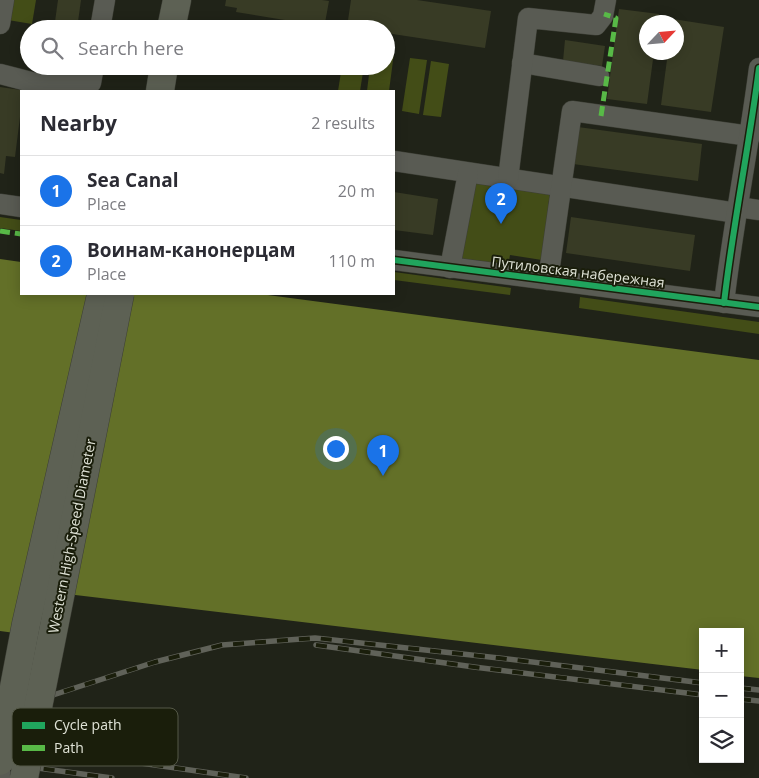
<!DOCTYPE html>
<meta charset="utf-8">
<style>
body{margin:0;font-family:"Open Sans",sans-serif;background:#f7f7f7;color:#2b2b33}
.controls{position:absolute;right:15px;bottom:15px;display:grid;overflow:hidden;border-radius:0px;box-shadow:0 2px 12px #0003}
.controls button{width:45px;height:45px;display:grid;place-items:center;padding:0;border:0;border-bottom:1px solid #e1e1e2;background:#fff;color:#2b2b33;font:25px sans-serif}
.compass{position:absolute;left:639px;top:15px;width:45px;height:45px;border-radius:50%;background:#fff;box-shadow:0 2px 12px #0003;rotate:64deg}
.you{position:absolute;left:335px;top:448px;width:18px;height:18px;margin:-12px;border:4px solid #fff;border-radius:50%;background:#1a73e8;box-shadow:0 0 0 8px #1a73e833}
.badge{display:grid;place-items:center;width:32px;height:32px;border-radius:50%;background:#1a73e8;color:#fff;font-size:16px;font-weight:700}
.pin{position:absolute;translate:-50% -41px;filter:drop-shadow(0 1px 2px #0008)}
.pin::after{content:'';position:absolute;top:26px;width:18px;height:15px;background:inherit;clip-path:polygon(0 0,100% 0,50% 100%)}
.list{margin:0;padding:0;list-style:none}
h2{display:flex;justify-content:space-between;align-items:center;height:65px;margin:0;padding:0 20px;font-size:21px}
h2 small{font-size:16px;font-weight:400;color:#7c7c81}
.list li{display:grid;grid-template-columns:32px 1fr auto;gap:15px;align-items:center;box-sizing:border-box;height:70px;padding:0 20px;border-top:1px solid #e1e1e2}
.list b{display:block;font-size:19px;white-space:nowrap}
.list p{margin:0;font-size:16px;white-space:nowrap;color:#7c7c81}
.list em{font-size:16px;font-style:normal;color:#7c7c81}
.icon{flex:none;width:28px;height:28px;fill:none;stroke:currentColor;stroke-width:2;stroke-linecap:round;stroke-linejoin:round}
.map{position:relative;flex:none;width:759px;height:778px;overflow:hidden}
.search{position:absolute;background:#fff;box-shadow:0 2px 12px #0003;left:20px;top:20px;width:375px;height:55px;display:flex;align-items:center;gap:12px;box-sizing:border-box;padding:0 18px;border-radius:28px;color:#7c7c81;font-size:19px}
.panel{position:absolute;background:#fff;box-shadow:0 2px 12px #0003;left:20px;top:90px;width:375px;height:205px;border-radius:0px}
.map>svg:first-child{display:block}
</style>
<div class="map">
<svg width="759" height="778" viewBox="0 0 759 778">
<rect width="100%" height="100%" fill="#202318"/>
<g fill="#434d17">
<path d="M12,0H36L32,24L8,20Z"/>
<path d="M386,52L394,53L389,91H367L370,66H386Z"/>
<path d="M410,58L427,60L419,114L402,111Z"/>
<path d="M431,61L449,64L441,117L423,115Z"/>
<path d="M342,66H364L360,91H338Z"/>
<path d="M473,179L550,192L542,260L510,255L508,266L460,260Z"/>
<path d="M0,217L21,220V231L0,228Z"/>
<path d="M394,272L511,288L510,295L394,280Z"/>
<path d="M580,297L759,322V334L579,308Z"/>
</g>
<path fill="#637028" d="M0,259L21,262V294H260L759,360V678L740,676V632H703V670L67,594L60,639L0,631Z"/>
<g fill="#383b25">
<path d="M58,0H81L77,29H54Z"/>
<path d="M226,0H322L329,1L325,23L315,21V25L236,12L237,8L225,6Z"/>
<path d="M351,0H417L491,11L485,48L386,33V29L347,27Z"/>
<path d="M619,9L659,14L658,22H646V52H654L647,104L607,99Z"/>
<path d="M673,19L724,27L711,112L661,105L668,52H676V22H673Z"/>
<path d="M565,40L605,46L602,66L563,61Z"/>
<path d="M0,87L21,90V109L15,157L6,156L4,174L0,173Z"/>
<path d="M578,127L702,144L698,181L573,164Z"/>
<path d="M394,192L438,199L433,235L394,230Z"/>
<path d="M571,217L695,235L690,271L566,253Z"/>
</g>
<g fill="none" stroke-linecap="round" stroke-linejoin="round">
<g stroke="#3d3f36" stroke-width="21">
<g id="minor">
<path d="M0,24L4,0"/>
<path d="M100,29L105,0"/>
<path d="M522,63L599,76"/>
<path d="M0,74L35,83H91L94,66"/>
<path d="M394,161L737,213"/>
<path d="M508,179L528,18L596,25L603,16L606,0"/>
<path d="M0,204L21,207"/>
<path d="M738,207L759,210"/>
<path d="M394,260L759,307"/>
<path d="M450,268L468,173"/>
<path d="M548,280L572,111L750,136"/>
<path d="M724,303C733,224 749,147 759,68"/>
<path d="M0,777L3,778"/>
</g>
</g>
<g stroke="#3d3f36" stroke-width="29">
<g id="highway">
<path d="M171,29L177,0"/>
<path d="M160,91L164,66"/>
</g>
</g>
<use href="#minor" stroke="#595b53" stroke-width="20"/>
<use href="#highway" stroke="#5d6154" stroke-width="28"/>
<g stroke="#606259" stroke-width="5.5">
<g id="rail">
<path d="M316,645L474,667L703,695"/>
<path d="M740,688L759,690"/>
<path d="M740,699L759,701"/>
<path d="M0,708L50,696L155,662L222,645L315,638L499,658L703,683"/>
<path d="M0,743L246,778"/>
<path d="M0,763L112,778"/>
</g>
</g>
<use href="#rail" stroke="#1a1e0b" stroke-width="4" stroke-dasharray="11" stroke-linecap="butt"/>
<g stroke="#3d3f36" stroke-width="29" stroke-linecap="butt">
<g id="highway-bridge">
<path d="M0,761L26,624L101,295"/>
<path d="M24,778L120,294"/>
</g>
</g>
<use href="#highway-bridge" stroke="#5d6154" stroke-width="28"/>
<g stroke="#58b947" stroke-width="5" stroke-dasharray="10 5" stroke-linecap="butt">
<path d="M601,116L616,18L604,14"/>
<path d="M0,231L21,234"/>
</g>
<g stroke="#1a1e0b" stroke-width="9">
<g id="cycleway">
<path d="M394,260L759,307"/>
<path d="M724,303C733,224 749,147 759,68"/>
</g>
</g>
<use href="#cycleway" stroke="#20a55d" stroke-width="6"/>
</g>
<g text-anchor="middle" stroke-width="4" stroke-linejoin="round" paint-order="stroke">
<g font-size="14" fill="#e0e3d7" stroke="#1a1e0b">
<text transform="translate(578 272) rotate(7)" y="5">Путиловская набережная</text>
<text transform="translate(72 536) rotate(-79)" y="5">Western High-Speed Diameter</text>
</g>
</g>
<rect x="12" y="708" width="166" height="58" rx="8" fill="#1a1e0b" stroke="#555948" stroke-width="1"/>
<rect x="22" y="722" width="23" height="7" fill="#20a55d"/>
<rect x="22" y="745" width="23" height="6" fill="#58b947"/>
<g font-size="14" fill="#e0e3d7">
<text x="54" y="730">Cycle path</text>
<text x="54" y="753">Path</text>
</g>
</svg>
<div class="controls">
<button>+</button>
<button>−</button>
<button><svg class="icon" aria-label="layers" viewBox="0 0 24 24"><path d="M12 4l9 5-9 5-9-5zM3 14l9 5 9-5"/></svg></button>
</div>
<svg class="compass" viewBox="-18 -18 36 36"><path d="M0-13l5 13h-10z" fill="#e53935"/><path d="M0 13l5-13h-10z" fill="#7c7c81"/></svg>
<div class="you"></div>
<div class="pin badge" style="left:383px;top:476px">1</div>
<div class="pin badge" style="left:501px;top:224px">2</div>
<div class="search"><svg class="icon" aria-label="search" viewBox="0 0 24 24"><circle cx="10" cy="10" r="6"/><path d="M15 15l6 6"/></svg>Search here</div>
<section class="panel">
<h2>Nearby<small>2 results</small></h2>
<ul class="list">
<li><span class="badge">1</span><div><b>Sea Canal</b><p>Place</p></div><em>20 m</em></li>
<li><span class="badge">2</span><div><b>Воинам-канонерцам</b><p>Place</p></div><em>110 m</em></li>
</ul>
</section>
</div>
